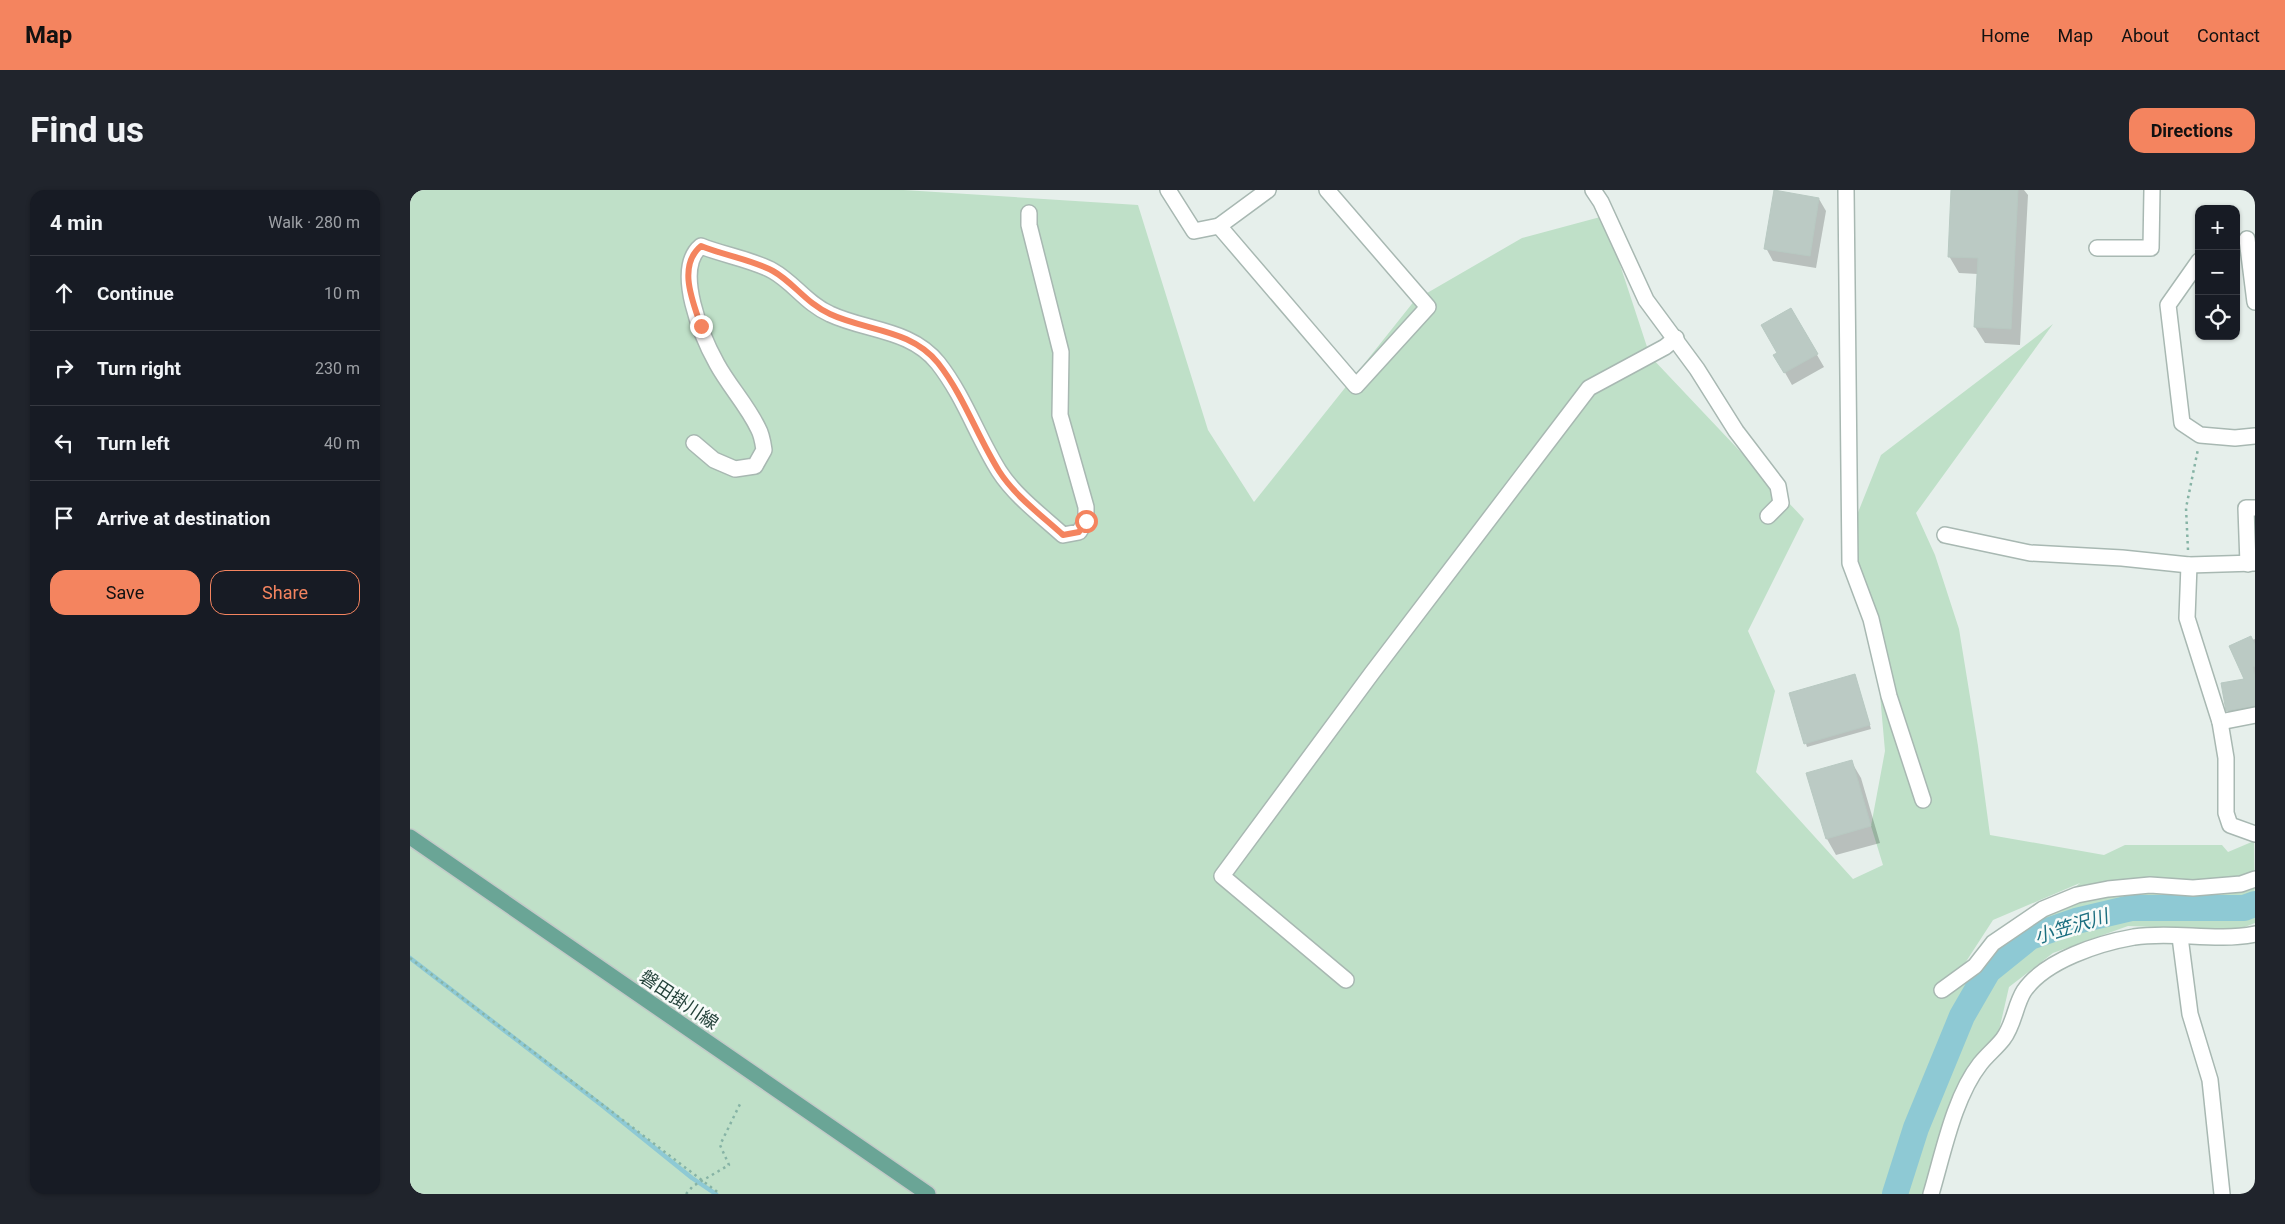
<!DOCTYPE html>
<meta charset="utf-8">
<style>
body{margin:0;font-family:Roboto,"Noto Sans JP",sans-serif;background:#20242c;color:#f1f3f6}
.controls{position:absolute;right:15px;top:15px;display:grid;overflow:hidden;border-radius:10px;box-shadow:0 1px 4px #0004}
.controls button{width:45px;height:45px;display:grid;place-items:center;padding:0;border:0;border-bottom:1px solid #363941;background:#171b24;color:#f1f3f6;font:25px sans-serif}
.stop{position:absolute;width:15px;height:15px;margin:-11px;border:4px solid #f4845f;border-radius:50%;background:#fff}
.stop.end{background:#f4845f;border-color:#fff;box-shadow:0 1px 5px #0008}
.list{margin:0;padding:0;list-style:none}
h2{display:flex;justify-content:space-between;align-items:center;height:65px;margin:0;padding:0 20px;font-size:21px}
h2 small{font-size:16px;font-weight:400;color:#9ea1a6}
.list li{display:grid;grid-template-columns:32px 1fr auto;gap:15px;align-items:center;box-sizing:border-box;height:75px;padding:0 20px;border-top:1px solid #363941}
.list b{display:block;font-size:19px;white-space:nowrap}
.list em{font-size:16px;font-style:normal;color:#9ea1a6}
.actions{display:flex;gap:10px;padding:15px 20px}
.actions a{flex:1;padding:11px 0;border:1px solid #f4845f;border-radius:15px;text-align:center;font-size:18px;color:#f4845f}
.actions .main{background:#f4845f;color:#111}
.icon{flex:none;width:28px;height:28px;fill:none;stroke:currentColor;stroke-width:2;stroke-linecap:round;stroke-linejoin:round}
.map{position:relative;flex:none;width:1845px;height:1004px;overflow:hidden;border-radius:15px}
header{display:flex;align-items:center;gap:30px;box-sizing:border-box;height:70px;padding:0 25px;background:#f4845f;color:#111}
header strong{font-size:24px}
nav{display:flex;gap:28px;margin-inline-start:auto;font-size:18px}
.intro{display:flex;align-items:center;justify-content:space-between;box-sizing:border-box;height:120px;padding:0 30px}
h1{margin:0;font-size:35px}
.button{padding:12px 22px;border-radius:15px;background:#f4845f;color:#111;font-size:18px;font-weight:700}
main{display:flex;gap:30px;padding:0 30px}
aside{flex:1;background:#171b24;border-radius:15px;box-shadow:0 1px 4px #0004}
.map>svg:first-child{display:block}
</style>
<header>
<strong>Map</strong>
<nav><a>Home</a><a>Map</a><a>About</a><a>Contact</a></nav>
</header>
<div class="intro"><h1>Find us</h1><a class="button">Directions</a></div>
<main>
<aside>
<h2>4 min<small>Walk · 280 m</small></h2>
<ul class="list">
<li><svg class="icon" aria-label="ahead" viewBox="0 0 24 24"><path d="M12 20V5M6 11l6-6 6 6"/></svg><div><b>Continue</b></div><em>10 m</em></li>
<li><svg class="icon" aria-label="right" viewBox="0 0 24 24"><path d="M7 20v-9h11M14 6l5 5-5 5"/></svg><div><b>Turn right</b></div><em>230 m</em></li>
<li><svg class="icon" aria-label="left" viewBox="0 0 24 24"><path d="M17 20v-9H6M10 6l-5 5 5 5"/></svg><div><b>Turn left</b></div><em>40 m</em></li>
<li><svg class="icon" aria-label="arrive" viewBox="0 0 24 24"><path d="M6 21V4h12l-3 4 3 4H6"/></svg><div><b>Arrive at destination</b></div></li>
</ul>
<div class="actions"><a class="main">Save</a><a>Share</a></div>
</aside>
<div class="map">
<svg width="1845" height="1004" viewBox="0 0 1845 1004">
<rect width="100%" height="100%" fill="#e6efeb"/>
<path fill="#bfe0c8" fill-rule="evenodd" d="M0,0H494L728,15L798,240L844,312L1005,110L1112,48L1194,26L1240,166L1394,329L1338,441L1365,501L1346,582L1443,689L1473,675L1461,636L1475,561L1465,448L1439,345L1471,265L1643,134L1506,323L1525,365L1549,439L1568,556L1580,645L1694,665L1715,655H1812L1818,662L1844,651L1845,733L1827,740L1718,736L1643,763L1599,797L1585,858L1559,893L1514,1004H0ZM1670,693L1535,804L1583,730Z"/>
<g fill="#0003">
<path d="M1542,0H1614L1618,5L1610,155L1575,153L1565,137L1568,84L1549,83L1539,66Z"/>
<path d="M1409,9L1416,21L1406,78L1363,71L1356,58Z"/>
<path d="M1381,120L1414,177L1382,195L1365,165L1368,163Z"/>
<path d="M1845,449V528L1823,531L1818,521L1836,490L1842,450Z"/>
<path d="M1445,486L1461,539L1397,557L1381,504Z"/>
<path d="M1441,571L1451,588L1470,653L1426,665L1417,649L1398,584Z"/>
</g>
<g fill="none" stroke-linecap="round" stroke-linejoin="round">
<path stroke="#8ec9d4" stroke-width="4.5" d="M0,768L194,917L282,988L306,1004"/>
<path stroke="#8ec9d4" stroke-width="26" d="M1485,1004L1506,938L1552,826L1578,781L1620,747L1666,731L1721,718H1834L1845,714"/>
</g>
<g fill="#bbcac4" stroke="#b8c9c2">
<path d="M1364,0L1409,8L1400,66L1354,59Z"/>
<path d="M1541,0H1608L1601,139L1564,137L1568,68L1538,67Z"/>
<path d="M1381,118L1408,164L1374,183L1363,165L1367,163L1351,135Z"/>
<path d="M1841,446L1845,455V476L1843,477L1845,488V516L1816,521L1811,493L1834,489L1819,456Z"/>
<path d="M1445,484L1460,535L1394,554L1379,503Z"/>
<path d="M1442,570L1461,636L1416,649L1396,583Z"/>
</g>
<g fill="none" stroke-linecap="round" stroke-linejoin="round">
<g stroke="#a8b8b2" stroke-width="18">
<g id="minor">
<path d="M758,0L784,41L809,36L858,0"/>
<path d="M1183,0L1191,12L1236,110L1287,179L1326,241L1368,296L1371,313L1358,326"/>
<path d="M1436,0L1440,373L1461,429L1479,506L1513,610"/>
<path d="M809,36L946,196L1018,117L917,0"/>
<path d="M1837,49L1845,112"/>
<path d="M1687,58H1741L1742,0"/>
<path d="M1789,71L1758,115L1772,233L1790,245L1825,248L1845,246"/>
<path d="M284,253L304,270L325,279L345,276L354,260C353,253 352,245 348,238C337,215 319,196 307,174C292,147 263,79 291,56C313,65 344,70 363,81C383,92 397,114 420,124C456,141 501,139 528,173C554,206 567,246 589,281C605,306 631,325 653,345L669,342L676,331V317L650,225L651,162L619,35V23"/>
<path d="M1535,345L1620,363L1712,368L1779,375L1845,373"/>
<path d="M1838,374L1836,318H1845"/>
<path d="M1779,375L1777,428L1810,532L1816,568V623L1820,635L1845,644"/>
<path d="M1810,532L1845,525"/>
<path d="M1770,747L1780,824L1800,890L1812,1004"/>
<path d="M936,790L812,686L962,483L1179,198L1255,157L1266,148"/>
<path d="M1532,800L1565,776L1583,753L1633,719L1667,705L1698,699L1740,695L1783,698L1831,694L1845,689"/>
<path d="M1521,1004C1533,964 1544,907 1570,874C1577,865 1586,858 1593,849C1604,835 1605,815 1614,801C1635,770 1690,753 1724,747C1764,741 1805,752 1845,744"/>
</g>
</g>
<g stroke="#c2cac8" stroke-width="18">
<path id="major" d="M0,647L518,1004"/>
</g>
<g stroke="#86b3a5" stroke-width="2.5" stroke-dasharray="2.5 4" stroke-linecap="butt">
<path d="M1778,360L1776,318L1788,259"/>
<path d="M0,768L310,1004"/>
<path d="M276,1004L283,996L319,975L310,955L331,912"/>
</g>
<use href="#minor" stroke="#fff" stroke-width="15"/>
<use href="#major" stroke="#6aa596" stroke-width="15"/>
</g>
<g fill="none" stroke-linecap="round" stroke-linejoin="round">
<path stroke="#f4845f" stroke-width="6" d="M291,136C283,112 267,76 291,56C313,65 343,70 363,81C383,92 397,114 420,124C456,141 501,139 528,173C554,206 567,246 589,281C605,306 631,325 653,345L669,342L676,331"/>
</g>
<g text-anchor="middle" stroke-width="5" stroke-linejoin="round" paint-order="stroke">
<g font-size="18" fill="#24423a" stroke="#f7fbf9">
<text transform="translate(269 810) rotate(34)" y="6">磐田掛川線</text>
</g>
<g font-size="19" font-style="italic" fill="#1c6f80" stroke="#f7fbf9">
<text transform="translate(1661 736) rotate(-17)" y="7">小笠沢川</text>
</g>
</g>
</svg>
<div class="controls">
<button>+</button>
<button>−</button>
<button><svg class="icon" aria-label="locate" viewBox="0 0 24 24"><circle cx="12" cy="12" r="6"/><path d="M12 2v4M12 18v4M2 12h4M18 12h4"/></svg></button>
</div>
<div class="stop" style="left:676px;top:331px"></div>
<div class="stop end" style="left:291px;top:136px"></div>
</div>
</main>
